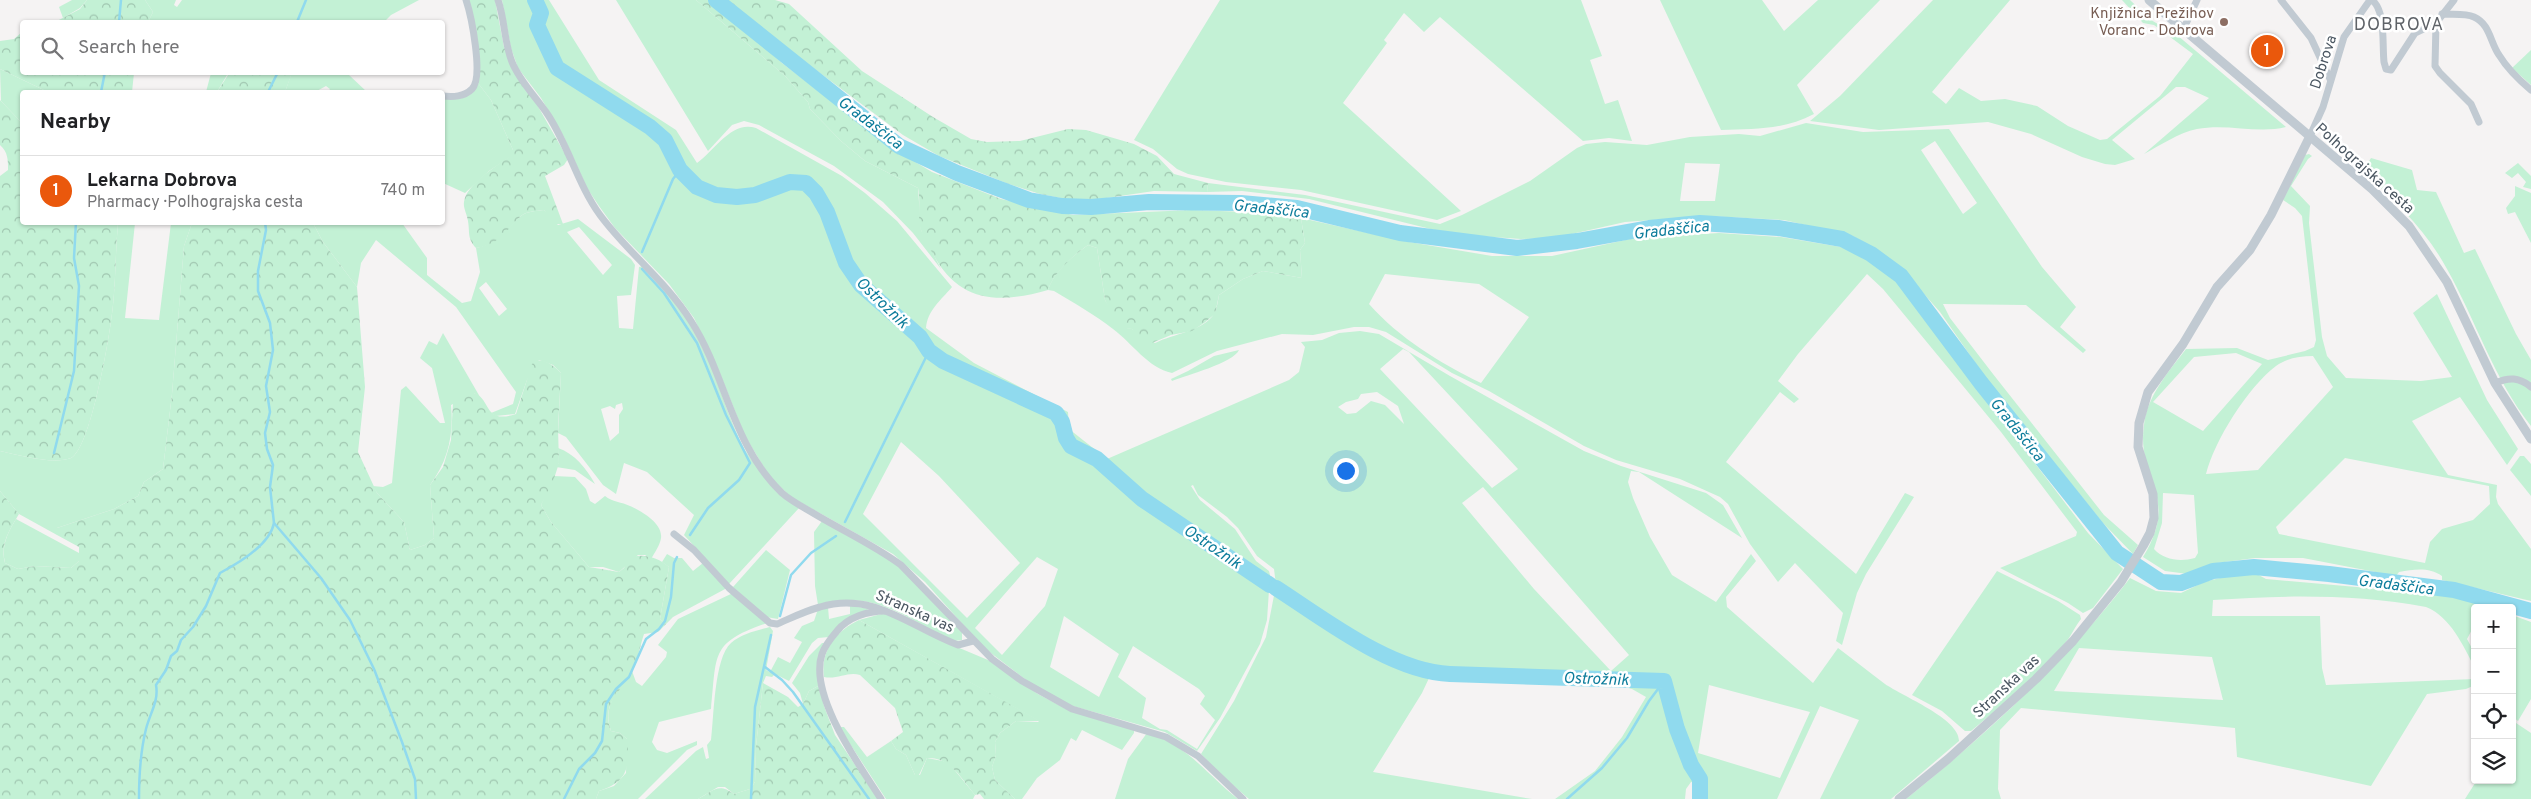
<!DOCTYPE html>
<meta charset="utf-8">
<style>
body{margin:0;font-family:Overpass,sans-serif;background:#f2f2f2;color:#202124}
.controls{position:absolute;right:15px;bottom:15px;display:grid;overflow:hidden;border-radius:5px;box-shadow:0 1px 4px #0004}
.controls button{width:45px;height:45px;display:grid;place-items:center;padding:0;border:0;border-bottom:1px solid #e0e0e0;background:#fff;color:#202124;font:25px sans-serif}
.you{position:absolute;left:1345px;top:470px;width:18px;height:18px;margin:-12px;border:4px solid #fff;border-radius:50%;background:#1a73e8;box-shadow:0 0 0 8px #1a73e833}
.badge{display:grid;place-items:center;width:32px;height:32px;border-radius:50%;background:#ea580c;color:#fff;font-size:16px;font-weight:700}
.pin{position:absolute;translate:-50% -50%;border:2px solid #fff;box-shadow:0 1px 5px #0006}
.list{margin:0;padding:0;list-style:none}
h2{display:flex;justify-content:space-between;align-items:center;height:65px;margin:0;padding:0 20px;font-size:21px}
h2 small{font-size:16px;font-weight:400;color:#757577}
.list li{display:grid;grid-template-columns:32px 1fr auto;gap:15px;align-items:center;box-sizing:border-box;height:70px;padding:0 20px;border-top:1px solid #e0e0e0}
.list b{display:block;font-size:19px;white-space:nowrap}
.list p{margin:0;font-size:16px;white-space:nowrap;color:#757577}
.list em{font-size:16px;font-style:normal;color:#757577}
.icon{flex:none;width:28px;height:28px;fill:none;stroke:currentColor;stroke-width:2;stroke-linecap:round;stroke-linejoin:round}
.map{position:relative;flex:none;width:2531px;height:799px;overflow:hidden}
.search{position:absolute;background:#fff;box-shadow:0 1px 4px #0004;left:20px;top:20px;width:425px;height:55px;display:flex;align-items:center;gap:12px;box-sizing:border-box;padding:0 18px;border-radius:5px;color:#757577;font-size:19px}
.panel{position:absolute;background:#fff;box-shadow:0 1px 4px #0004;left:20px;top:90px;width:425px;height:135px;border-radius:5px}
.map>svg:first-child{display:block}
</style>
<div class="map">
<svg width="2531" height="799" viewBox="0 0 2531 799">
<defs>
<pattern id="forest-crowns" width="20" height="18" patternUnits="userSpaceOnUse" patternTransform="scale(1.25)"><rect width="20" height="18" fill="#c3f1d5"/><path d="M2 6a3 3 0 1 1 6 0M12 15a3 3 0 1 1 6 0" fill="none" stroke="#a0c6b0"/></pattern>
</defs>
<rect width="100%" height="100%" fill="#f5f3f3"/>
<g fill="#c3f1d5" fill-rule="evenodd">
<path d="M72,0H87L80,8L63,18L59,7Z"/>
<path d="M145,0H176L174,5L177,7L182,0H419L391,15L384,22H148L153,12Z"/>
<path d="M502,0H549L599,80L676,130L697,163C715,150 732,120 756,128L842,176L865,193L897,221L952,287C941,300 927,311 926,328L974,363L1068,412L1069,429L1107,459L1289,380L1299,372L1305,347L1301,342L1322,340L1339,333L1360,331L1379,334L1450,376L1584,451L1621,466L1706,493L1723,505L1742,538L1639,472L1631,471L1628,482L1633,498L1650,537L1672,575L1716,602L1751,554L1756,561L1726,597L1727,607L1813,683L1838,648C1854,660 1869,672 1885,684C1902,696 1960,719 1959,741L1891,799H1820L1859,720L1820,706L1777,799H1696V783L1691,782L1686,789L1685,799H1555L1595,771L1622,737L1646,697L1632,689L1609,683L1430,676L1422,693L1373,772L1532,799H1249L1220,774L1201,754L1234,701L1266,637L1276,585L1274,569L1257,556L1238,528L1227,517L1198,495L1193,485L1191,486L1200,500L1235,529L1256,561L1269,571L1272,583L1269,590L1267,620L1260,644L1220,718L1197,751L1165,732L1069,705L1030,683L983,647L925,582L893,554L791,497L770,477L745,436L717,366L694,318L669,284L615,228L599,206L587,188L564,137L541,98L518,68L511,48ZM1403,349L1409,352L1518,469L1492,488L1380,369ZM1377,392L1398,406L1404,424L1385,405L1371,401L1356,413L1347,414L1338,407L1346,402L1358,399L1361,394ZM901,442L939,476L1020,563L967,618L863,514ZM1483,487L1629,655L1611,671L1534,589L1462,503ZM1037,557L1058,569L1045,606L1002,655L975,628ZM1064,616L1119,654L1099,697L1050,667ZM1133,646L1199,689L1205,696L1200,704L1215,720L1197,749L1167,730L1160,729L1142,718L1146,698L1118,677ZM1709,685L1810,712L1780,778L1698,753Z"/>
<path d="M616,0H696L785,76L808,102L810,109L841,141L865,161L918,188L921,230L941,269L913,233L883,202L834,166L759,125L744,121L732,125L708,151Z"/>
<path d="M1220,0H1581L1602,56L1590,60L1605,104L1618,100L1632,141L1609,138L1583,141L1440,17L1424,32L1404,13L1384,40L1387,43L1343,103L1461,211L1437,220L1301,190L1226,182L1188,174L1177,169L1153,149L1134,140Z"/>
<path d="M1660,0H1762L1784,31L1818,0H1880L1797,85L1814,114C1784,130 1754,129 1721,130Z"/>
<path d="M1933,0H2010L1932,92L1946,104L1959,88L1981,101L2005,99L2037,106L2068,126L2100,140L2107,139L2160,96L2193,54L2154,25L2143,23L2122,0H2130L2151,20L2177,35L2286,127C2257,134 2227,123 2197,129C2178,133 2161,145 2144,154L2209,98L2185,87H2176L2112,140L2135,159L2115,165L2105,164L2082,157L2031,134L1988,122L1879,130L1810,121L1840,96Z"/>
<path d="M2531,50V85L2512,68Z"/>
<path d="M0,69L48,92H22V123L1,101Z"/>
<path d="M292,72L351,73L349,75L367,92H328L330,89L326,86L315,92H285Z"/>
<path d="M211,73H232L227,75L217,92H206Z"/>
<path d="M478,83L491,100L513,150V155L489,171L465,193L443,183L442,98L458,99Z"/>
<path d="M1806,123L1863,132L1949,129L2042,267L2076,307L2060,327L2086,350L2083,353L2026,305L1943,304L1950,318L1993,374L2104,515L2138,545L2133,554L2103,523L1988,381L1940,312L1909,277L1884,255L1853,236L1784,220L1708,216L1625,222L1554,238L1521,239L1451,234L1309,199L1242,191L1207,192L1208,183L1305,195L1440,224L1462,215L1530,181L1577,148L1586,144L1605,142L1647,145L1690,137L1739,134L1760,136ZM1935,141L1977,203L1963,214L1921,150ZM1685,163L1720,164L1715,201H1680Z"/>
<path d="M2309,154L2312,156L2308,159L2291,186L2310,206L2309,223L2322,337L2327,356L2346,378L2421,381L2452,377L2413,313L2437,294L2487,400L2518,449L2507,465L2460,397L2412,421L2448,475L2497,485L2496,497L2498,504L2531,549V601L2442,580V576C2429,567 2415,569 2399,572L2396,576L2303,558H2255L2217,563L2188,574L2165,571L2143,557C2181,495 2136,480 2144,425C2147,396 2169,371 2186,349L2237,348L2268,360L2305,351L2314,347L2316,340L2302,216L2295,208L2283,200L2305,155ZM2236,353L2262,364L2203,431L2153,402L2194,357ZM2313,356L2333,387L2258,470L2206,474C2214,441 2248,387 2276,366C2287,358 2300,356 2313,356ZM2345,458L2489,486L2490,504L2473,520L2442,529L2430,542L2425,563L2279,534L2276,527ZM2163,493L2194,495L2198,553L2195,558C2180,562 2164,560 2154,549L2162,523Z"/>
<path d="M2371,158L2412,170L2417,190L2436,192L2464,253L2475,249L2516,334L2531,360V426C2494,379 2476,321 2447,269C2426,230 2395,201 2363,171Z"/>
<path d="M2518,163L2531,176V189L2523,187L2526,182L2518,173L2512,178L2505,173Z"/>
<path d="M2515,186L2531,193V243L2515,212L2508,214L2506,208L2515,196Z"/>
<path d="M544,210L558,225L578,219L631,259L635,265L631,295L617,296L619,328L633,329L639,267L643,266C672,294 697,330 712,369C723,396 731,424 745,450C758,472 781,490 799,508L729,584L684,535L694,515L647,472L624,463L616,494L603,485L566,437L558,433L561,373L553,365L539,360L527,380L515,414L496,416L491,413L513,404L516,392L456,307L376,240L361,263L357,287L323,242L313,223H402L427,258V275L462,303L471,301L480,272L476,248C496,245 507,228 521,216C527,211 537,211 544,210ZM579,227L612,265L603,275L567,232ZM486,282L507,309L499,316L479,288ZM622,403L623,409L619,415V433L610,441L601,409L610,406L615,409L616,405Z"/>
<path d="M1301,218L1409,242L1492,256H1552L1630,239L1670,236L1719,233L1781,237L1847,248L1876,263L1897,282L2088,533L2123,569L2093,608L2083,613L2068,603L2000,568L2076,536L2077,532L2001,432L1883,289L1867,274L1798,354L1778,381L1799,399L1794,403L1780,392L1726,462L1856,574L1905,493L1914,497L1866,574L1857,593L1842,645L1836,641L1843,613L1795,563L1778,582L1750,544L1728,504L1720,497L1680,479L1616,460L1584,446L1489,391L1452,373L1386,332L1369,327H1354L1313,335L1282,334L1217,351L1172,373C1148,368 1132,343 1113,329C1095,315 1074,303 1054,291L1048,290C1054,271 1073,256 1088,245L1097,248L1105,300L1121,327L1132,329L1155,343C1173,334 1203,331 1214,314C1217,309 1218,300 1219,295L1243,279L1263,271L1302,278L1300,250L1305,243ZM1385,274L1479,284L1529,317L1481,383C1440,363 1399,338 1369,304Z"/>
<path d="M118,223H135L125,318L159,320L171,223H192L184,246L172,394L163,469L144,482L138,496L114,509L57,528V535L19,514L0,491V451C18,455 54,465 71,458C90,449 108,344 111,321C116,289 115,255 118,223Z"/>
<path d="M443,333L480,397L474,393L451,405C454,435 448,461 430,485L434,538L425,545L410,550L404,522L377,493L373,486L383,487L392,483L401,390L406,386L440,423H445L432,368L420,358L429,341L437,345Z"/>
<path d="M1239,350C1233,363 1187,375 1172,381L1171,379L1188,371L1214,356Z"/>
<path d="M558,448C575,454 586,468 595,484L575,470L556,467L559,463Z"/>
<path d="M2520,456H2524L2531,464V496L2510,470Z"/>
<path d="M554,476L575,477L586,489L590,501L595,504L605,496C612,502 622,502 630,506C641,511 663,523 661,538C660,545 655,552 651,559L645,555H638L619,572L603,567H589L551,522L541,505Z"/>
<path d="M16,519L79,553V561L71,568L35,566L18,569L5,563C1,546 7,534 16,519Z"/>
<path d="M822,521L891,560L904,570L962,632V640L954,641L945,638C901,614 871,590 818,605L815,586L814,532Z"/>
<path d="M766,550L790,570L778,619L766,617L733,587Z"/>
<path d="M667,554L674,558H682L693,571L703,563L727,588L673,617L666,624L660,619L669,567L662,562Z"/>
<path d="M1997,571L2058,601L2080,615L2081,619C2076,625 2073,632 2069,638C2048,667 1999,708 1971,731H1965L1942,711L1912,695Z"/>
<path d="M2255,573L2266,579L2424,593L2466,599L2490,608H2475V624L2467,639L2475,654V668C2463,646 2451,617 2426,607C2356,594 2283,595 2213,600L2212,616H2320L2322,668L2326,685L2475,679V685L2466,689L2427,694L2371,786L2237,757L2235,728L2021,708L2000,730L1998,789L2001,799H1906C1986,735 2068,659 2130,578L2156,591L2181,593L2204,582L2232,575ZM2079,648L2212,657L2223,700L2054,691Z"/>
<path d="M733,593L767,623C710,643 717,653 711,709L659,722L652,742L657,750L667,753L697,741V745L687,750L638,799H596L599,791L614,786L626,773L627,739L620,733L611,731C602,705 618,691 632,671L636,682L642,686L666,657L667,652L658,645L678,619Z"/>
<path d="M850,605L869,609L859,613L829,637L818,638L812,643L789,681L775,674L772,677L766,676L763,683L756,746L755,782L750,789L734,794L725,787H718L698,799H645L696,751L703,747L706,759L709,758L707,745L711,740C714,717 714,658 731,643C741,634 758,630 770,627L773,631L766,670L770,672L778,657L790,663L802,642L794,638L802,626L814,621L818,609L828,607L829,619L850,614Z"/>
<path d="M885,613L938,639L988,660L1038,694L1068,710L1134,729V733L1122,750L1082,730L1076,741L1071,738L1060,760L1037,778L1022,799H1015L995,780L992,767L996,755L995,742L1000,733L1016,721L1038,722L1039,721L859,620Z"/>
<path d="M2512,615L2531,622V699L2518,721L2512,716V652L2516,644L2512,640Z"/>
<path d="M822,643H825C817,657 814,670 820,685L809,691L803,704L800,693L792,683L809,656Z"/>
<path d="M2513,721L2531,733V799H2465L2477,780H2512Z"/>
<path d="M839,727H844L867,757L891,741L896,749L906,755L915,775H920L927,758L948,762L975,795L973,799H886Z"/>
<path d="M1147,733C1187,744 1207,775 1238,799H1115L1128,759Z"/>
</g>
<g fill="url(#forest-crowns)">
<path d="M87,0H145L153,12L148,22H55L80,9Z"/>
<path d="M469,0H495L504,47L568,159L564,165L545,176L563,224H554L544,210C537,211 527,211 521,216C506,230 499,245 476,248C467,238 470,233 468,221C467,214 463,208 464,202C466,184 498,165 513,154V150L491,100L478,83L479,57Z"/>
<path d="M696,0H710L782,63L895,150L932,172L1001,199L1073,215L1192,210L1248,212L1301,218L1305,243L1300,250L1302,278L1263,271L1243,279L1219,295L1215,314L1204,323L1192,331L1171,335L1147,345L1132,329L1121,328L1114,320L1105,300L1097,248L1088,245C1073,256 1054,272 1048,290C999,304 959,303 933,254C929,247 923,238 921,230C917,218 921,202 918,188L865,161L841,141L810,109L808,102L785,76Z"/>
<path d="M722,0H775L789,4L862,71L933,117L971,139L987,142L1020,141L1068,129L1086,130L1134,144L1157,156L1174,174L1208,183L1207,192L1154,191L1093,200L1066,199L1040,194L1006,183L939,156L903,135Z"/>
<path d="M22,32V72L134,73L132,92H48L0,69V41L14,39Z"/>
<path d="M268,73H292L285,92H217L228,75L232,73Z"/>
<path d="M0,100L22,123V222L118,223C115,255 116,289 111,321C108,344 90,449 71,458C54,465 18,455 0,451V176L8,170C8,160 8,152 0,145Z"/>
<path d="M192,223H313L323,242L357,287L365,387L358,452L377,493L404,522L410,550L425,545L434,538L430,485L443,467L451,440L453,402C458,399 468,392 474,393C491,398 483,425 516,414L532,364C541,355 554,366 561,373L558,428L559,463L552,485L541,505L551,522L589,567L619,572L624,568L629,558C642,553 658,557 669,567L660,619L666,624L658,632L644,634C640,646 638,660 632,671C620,694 601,703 611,731L620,733L627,739C630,767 628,782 599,791L596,799H0V491L19,514C9,531 0,544 5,563L18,569L35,566L71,568L79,561V547L57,535V528L114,509L138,496L144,482L163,469L172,394L184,246Z"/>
<path d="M859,620L1040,721H1016L1000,733L995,742L996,755L992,767L995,780L1015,799H984L980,794L975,795C962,780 950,756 927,758L919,775H915L906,755L896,749L891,741L903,732L895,708L860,675C848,671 837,680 824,677C820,651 836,631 859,620Z"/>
<path d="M763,683L788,697L798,707L803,704L809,691L820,685L824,706L835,735L878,799H698C713,791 718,782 734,794L750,789L755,782L756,746Z"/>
</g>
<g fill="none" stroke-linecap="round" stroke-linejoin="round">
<g stroke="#90daee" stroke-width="2.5">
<path d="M119,22L121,0"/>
<path d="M297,22L306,0"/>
<path d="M101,92L105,72"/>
<path d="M268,92L278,72"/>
<path d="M265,222L266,230L258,271V291L270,323L273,350L266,386L270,412L265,433L267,449L273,465L270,487L274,523L321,578L350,620L374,669L402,742L415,779L416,799"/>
<path d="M642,252L673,179L680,170"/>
<path d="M642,269L664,293L697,343L726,415L750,463L739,480L708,508L690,535"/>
<path d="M54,453L74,371L79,286L74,258L76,222"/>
<path d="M845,522L929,351"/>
<path d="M780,616L791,575L811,553L836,536"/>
<path d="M765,667L782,680L793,692L869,799"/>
<path d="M139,799C139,775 140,753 146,729C150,713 159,701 156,685L166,670L171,656L177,651L181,640L193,627L206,606L220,573C239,563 270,544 274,523"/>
<path d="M564,799L579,769L595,753L602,741L606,704L616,689L629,677L646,639L659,629L665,621L671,597L674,563L677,557"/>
<path d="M751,799L755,707L771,635"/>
<path d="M1567,799L1602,768L1627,738L1649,701L1664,681"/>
</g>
<g stroke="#90daee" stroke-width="16">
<path d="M535,0L541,13L537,25L557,68L650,127L665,140L680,170L697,187L716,195L737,197L755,195L790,182L806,183L816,193L827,212L846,263L861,285L920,337L929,351L943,361L1056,413L1062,422L1066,438L1071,446L1097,459L1142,499L1270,585"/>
<path d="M716,0L899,146L957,173L1029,200L1062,206L1091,207L1149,202L1241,203L1297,208L1400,233L1517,248L1577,241L1649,228L1700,223L1778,228L1842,239L1871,254L1901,276L1981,383L2117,553L2161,582L2181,583L2213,571L2254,567L2329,574L2454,590L2531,611"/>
<path d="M1276,588C1324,619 1392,672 1450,674L1664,681L1677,729L1691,765L1700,779V799"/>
</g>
<g stroke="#c1cad2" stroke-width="7">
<path d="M498,0C505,20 504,42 512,62C520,82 537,98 548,115C569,147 578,185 600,215C628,253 666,281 691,321C727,377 731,444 782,493C791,501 803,507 813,513C843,531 874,545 901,565L992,659L1022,681L1072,709L1166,737L1198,756L1243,799"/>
<path d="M2281,0L2311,38L2330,79"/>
<path d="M2372,0C2386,11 2382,44 2384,62L2386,69L2391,70L2415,33L2436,23L2454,0"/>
<path d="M2442,14C2452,15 2465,13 2474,17C2490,24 2490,42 2499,55C2507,68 2519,80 2531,90"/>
<path d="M2436,23L2435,66L2440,73L2471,104L2479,122"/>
<path d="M2183,30L2197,0"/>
<path d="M442,96C453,97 464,97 472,89C484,77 471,15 466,0"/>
<path d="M2310,136L2323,107L2344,37L2370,0"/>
<path d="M2495,383C2509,377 2519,377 2531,387"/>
<path d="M674,534L694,550L729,588L770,623L777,624C791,618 805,611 820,607C874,591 910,627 958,645L973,641"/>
<path d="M881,799C860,766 808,695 822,654C825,645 831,638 837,631C848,617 868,611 885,611"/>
</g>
<g stroke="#c1cad2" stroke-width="9">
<path d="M2149,0L2372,189L2409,226L2447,282L2495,383L2531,439"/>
<path d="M1899,799L1948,759L2036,679L2073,641L2121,582L2143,546L2150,533L2154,518L2153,494L2138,447L2139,423L2148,392L2183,344L2217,287L2250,250L2271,215L2310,136"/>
</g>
</g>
<circle fill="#8d6e63" stroke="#fff" stroke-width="2" cx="2224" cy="22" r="5"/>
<g text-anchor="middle" stroke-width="5" stroke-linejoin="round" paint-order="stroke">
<g font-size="15" fill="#785e54" stroke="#fff" text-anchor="end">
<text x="2214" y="18">Knjižnica Prežihov<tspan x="2214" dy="17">Voranc - Dobrova</tspan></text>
</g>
<g font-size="15" fill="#4a5661" stroke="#fff">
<text transform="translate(2323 62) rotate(-72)" y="5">Dobrova</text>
<text transform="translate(2365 168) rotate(42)" y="5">Polhograjska cesta</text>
<text transform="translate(915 611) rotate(24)" y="5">Stranska vas</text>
<text transform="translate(2006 686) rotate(-43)" y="5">Stranska vas</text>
</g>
<g font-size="16" font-style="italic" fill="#0c7c9b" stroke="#fff">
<text transform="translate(871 122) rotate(37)" y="6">Gradaščica</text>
<text transform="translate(1271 208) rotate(6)" y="6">Gradaščica</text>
<text transform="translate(1671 229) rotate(-6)" y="6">Gradaščica</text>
<text transform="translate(883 302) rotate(44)" y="6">Ostrožnik</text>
<text transform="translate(2018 429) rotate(51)" y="6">Gradaščica</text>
<text transform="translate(1213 546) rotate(34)" y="6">Ostrožnik</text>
<text transform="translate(2396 584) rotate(7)" y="6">Gradaščica</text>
<text transform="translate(1596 678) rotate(2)" y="6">Ostrožnik</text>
</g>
<g font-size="18" letter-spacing="1" fill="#5f6368" stroke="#fff">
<text x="2399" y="30">DOBROVA</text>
</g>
</g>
</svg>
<div class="controls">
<button>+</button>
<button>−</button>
<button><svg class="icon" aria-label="locate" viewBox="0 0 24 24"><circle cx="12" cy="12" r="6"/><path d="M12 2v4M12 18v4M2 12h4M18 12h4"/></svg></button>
<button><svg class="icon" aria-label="layers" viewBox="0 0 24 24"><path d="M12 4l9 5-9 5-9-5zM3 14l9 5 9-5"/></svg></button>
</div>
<div class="you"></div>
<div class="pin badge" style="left:2267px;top:51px">1</div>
<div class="search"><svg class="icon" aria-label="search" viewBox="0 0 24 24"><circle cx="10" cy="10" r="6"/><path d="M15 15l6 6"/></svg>Search here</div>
<section class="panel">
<h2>Nearby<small></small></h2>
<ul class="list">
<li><span class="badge">1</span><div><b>Lekarna Dobrova</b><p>Pharmacy · Polhograjska cesta</p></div><em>740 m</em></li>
</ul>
</section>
</div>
